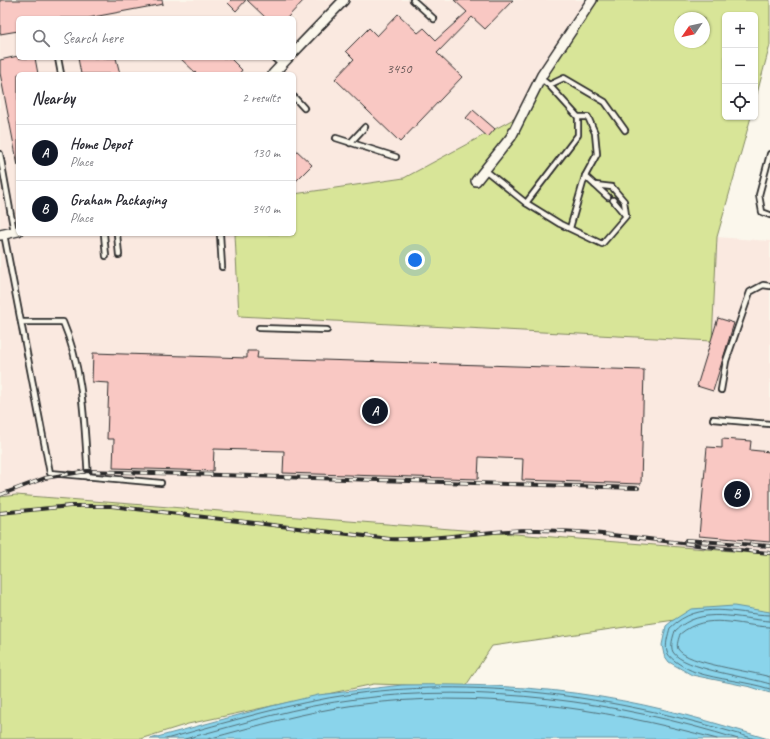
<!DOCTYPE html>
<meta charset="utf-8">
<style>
body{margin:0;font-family:Caveat,sans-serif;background:#f7f7f7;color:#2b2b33}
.controls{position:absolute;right:12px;top:12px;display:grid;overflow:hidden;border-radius:6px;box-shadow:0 1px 3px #0004}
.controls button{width:36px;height:36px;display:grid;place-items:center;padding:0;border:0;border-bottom:1px solid #e1e1e2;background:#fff;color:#2b2b33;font:20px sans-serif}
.compass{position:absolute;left:674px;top:12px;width:36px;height:36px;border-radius:50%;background:#fff;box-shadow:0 1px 3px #0004;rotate:236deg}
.you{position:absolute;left:415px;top:260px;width:14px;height:14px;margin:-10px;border:3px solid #fff;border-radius:50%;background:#1a73e8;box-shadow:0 0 0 6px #1a73e833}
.badge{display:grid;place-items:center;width:26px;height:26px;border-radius:50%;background:#111827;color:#fff;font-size:13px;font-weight:700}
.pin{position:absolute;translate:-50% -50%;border:2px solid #fff;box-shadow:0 1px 4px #0006}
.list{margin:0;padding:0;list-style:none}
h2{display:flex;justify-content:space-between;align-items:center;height:52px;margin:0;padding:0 16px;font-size:17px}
h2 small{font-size:13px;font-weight:400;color:#7c7c81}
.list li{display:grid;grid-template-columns:26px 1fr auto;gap:12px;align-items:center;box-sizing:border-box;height:56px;padding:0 16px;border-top:1px solid #e1e1e2}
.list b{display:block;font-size:15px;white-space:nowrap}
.list p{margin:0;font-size:13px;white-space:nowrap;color:#7c7c81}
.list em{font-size:13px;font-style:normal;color:#7c7c81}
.icon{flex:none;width:22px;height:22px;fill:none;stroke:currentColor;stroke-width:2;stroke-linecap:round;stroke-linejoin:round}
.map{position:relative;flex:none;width:770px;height:739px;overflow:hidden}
.search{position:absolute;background:#fff;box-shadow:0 1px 3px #0004;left:16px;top:16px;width:280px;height:44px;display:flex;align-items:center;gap:10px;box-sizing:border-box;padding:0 14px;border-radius:6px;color:#7c7c81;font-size:15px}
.panel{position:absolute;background:#fff;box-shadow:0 1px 3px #0004;left:16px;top:72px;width:280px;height:164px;border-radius:6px}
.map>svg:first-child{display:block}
</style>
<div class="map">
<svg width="770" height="739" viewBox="0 0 770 739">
<rect width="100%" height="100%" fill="#fbf7ec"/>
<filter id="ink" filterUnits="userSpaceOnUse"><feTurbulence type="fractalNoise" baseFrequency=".025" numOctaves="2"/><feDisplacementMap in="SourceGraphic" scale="8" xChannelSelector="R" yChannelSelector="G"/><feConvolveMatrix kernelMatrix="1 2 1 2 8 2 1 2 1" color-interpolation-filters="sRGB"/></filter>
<g filter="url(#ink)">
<path fill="#fae9e0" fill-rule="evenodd" d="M0,0H595L521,115L404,178L294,194V74H18V234H235L240,316L712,341L717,237L770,241V554L16,495L0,497ZM18,18H294V58H18Z"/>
<g fill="#d8e598" stroke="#828862" fill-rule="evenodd">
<path d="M595,0H770V45L755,101V15H725V117H751L717,237L712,341L239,316L235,234H294V194L404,178L521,115ZM680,18H704V42H680Z"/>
<path d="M16,495L770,554V620L724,613L492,646L465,687L374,684L188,724L140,739H0V497Z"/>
</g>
<g fill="#8ad4eb" stroke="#64909e">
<path d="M734,606L770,612V693L751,687L692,675L669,662L664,655L662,645L666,626L672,621L691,609Z"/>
<path d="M402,685C469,684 535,686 601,697C658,706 713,722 768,739H150L272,706L318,695Z"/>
</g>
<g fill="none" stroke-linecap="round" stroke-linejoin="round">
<g stroke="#516f78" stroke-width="1">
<path d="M770,615C734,614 700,599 670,628C668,635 665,645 667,652C670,660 687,669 695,672C719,680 745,681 770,689"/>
<path d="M770,621C738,619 701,605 675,631C673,637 670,646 673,652C683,669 749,677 770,684"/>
<path d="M770,627C738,626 708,611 680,634C679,638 676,645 678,649C687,664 751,671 770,677"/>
<path d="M166,739C228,722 290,703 353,694C488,676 627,699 755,739"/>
<path d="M185,739C241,724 298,706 356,699C483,683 616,701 738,739"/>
<path d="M208,739C256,726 305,712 355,705C476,689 600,707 717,739"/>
</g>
</g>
<g fill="#f9c8c3" stroke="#2b2b2b">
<path d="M0,0H162L163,4L88,18H18V31L0,34Z"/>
<path d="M231,0H246L236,11L228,3Z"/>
<path d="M247,0H304L287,18H266Z"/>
<path d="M454,0H513L485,29L472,17L437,53L462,77L400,142L335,79L354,59L346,51L369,28L377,36L398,14L418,33L424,28L436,40L467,12Z"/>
<path d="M18,56V58H35L38,74H18V166L0,73V60Z"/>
<path d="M78,58H116L120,74H81Z"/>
<path d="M180,58H230L242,70L239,74H197Z"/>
<path d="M473,110L495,129L488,137L466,118Z"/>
<path d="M294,148L312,165L294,183Z"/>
<path d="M718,318L734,323L713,391L697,386Z"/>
<path d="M247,351H258L257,358L644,370L641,484L522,480L523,459L479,457L478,479L283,473L284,451L214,449L213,471L113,468L114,439H107L109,383L92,382L93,353L247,358Z"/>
<path d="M722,439L751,441L750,450L770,452V542L699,536L707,447L722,448Z"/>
</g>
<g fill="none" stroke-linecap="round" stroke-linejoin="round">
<g stroke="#2b2b2b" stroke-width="8">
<g id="lane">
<path d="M413,0L434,19"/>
<path d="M58,58L61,74"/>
<path d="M274,58L282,65"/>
<path d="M540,78L549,85L578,117H588L595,133L597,154L585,176L608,197"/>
<path d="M549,85L564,78L605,102L625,130"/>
<path d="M294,97L304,108"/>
<path d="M336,138L396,157"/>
<path d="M350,143L365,127"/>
<path d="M0,154L14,232"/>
<path d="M770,154L759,195L762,212L770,215"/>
<path d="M485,170L526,203L560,224L602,244L626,216L613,200"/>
<path d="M595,185L612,187L624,201L626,215"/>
<path d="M526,203L578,135V117"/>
<path d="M570,228L585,176"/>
<path d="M4,234L50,473L161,483"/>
<path d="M104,234L106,256"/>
<path d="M117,234L119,255"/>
<path d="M220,234L222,267"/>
<path d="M21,322H63C84,371 84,424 88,477"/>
<path d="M259,328L327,330"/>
<path d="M721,390L726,361L750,292L763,285L770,286"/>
<path d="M713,419L770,424"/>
</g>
</g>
<g stroke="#2b2b2b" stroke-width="12">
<g id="street">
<path d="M294,52L344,0"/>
<path d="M273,74L288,58"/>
<path d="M476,181L511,137L542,75L592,0"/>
<path d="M0,235L18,231"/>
</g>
</g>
<use href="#lane" stroke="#fbf7ec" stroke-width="4.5"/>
<use href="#street" stroke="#fbf7ec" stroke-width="9"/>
<g stroke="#2b2b2b" stroke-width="4">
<g id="rail">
<path d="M0,495L45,478L87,471L638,488"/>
<path d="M0,513L70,506H111L390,539C440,541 489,529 538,530C616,532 693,546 770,553"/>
<path d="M686,540L770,546"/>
</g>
</g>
<use href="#rail" stroke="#fbf7ec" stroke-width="2.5" stroke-dasharray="8" stroke-linecap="butt"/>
</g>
</g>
<g text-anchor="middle" stroke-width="3" stroke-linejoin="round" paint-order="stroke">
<g font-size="14" fill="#5e5251">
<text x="399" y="73">3450</text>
</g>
</g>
</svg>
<div class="controls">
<button>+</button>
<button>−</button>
<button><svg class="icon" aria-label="locate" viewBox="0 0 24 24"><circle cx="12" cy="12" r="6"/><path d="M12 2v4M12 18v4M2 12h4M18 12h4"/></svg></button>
</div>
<svg class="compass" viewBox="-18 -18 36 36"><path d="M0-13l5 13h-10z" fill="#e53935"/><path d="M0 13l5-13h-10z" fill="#7c7c81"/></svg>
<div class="you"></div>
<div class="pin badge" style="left:375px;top:411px">A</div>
<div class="pin badge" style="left:737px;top:494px">B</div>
<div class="search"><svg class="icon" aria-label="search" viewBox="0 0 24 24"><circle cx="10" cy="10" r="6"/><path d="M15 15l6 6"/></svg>Search here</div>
<section class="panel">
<h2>Nearby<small>2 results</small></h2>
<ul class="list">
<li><span class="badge">A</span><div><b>Home Depot</b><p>Place</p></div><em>130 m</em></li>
<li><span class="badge">B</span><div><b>Graham Packaging</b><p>Place</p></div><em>340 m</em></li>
</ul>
</section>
</div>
